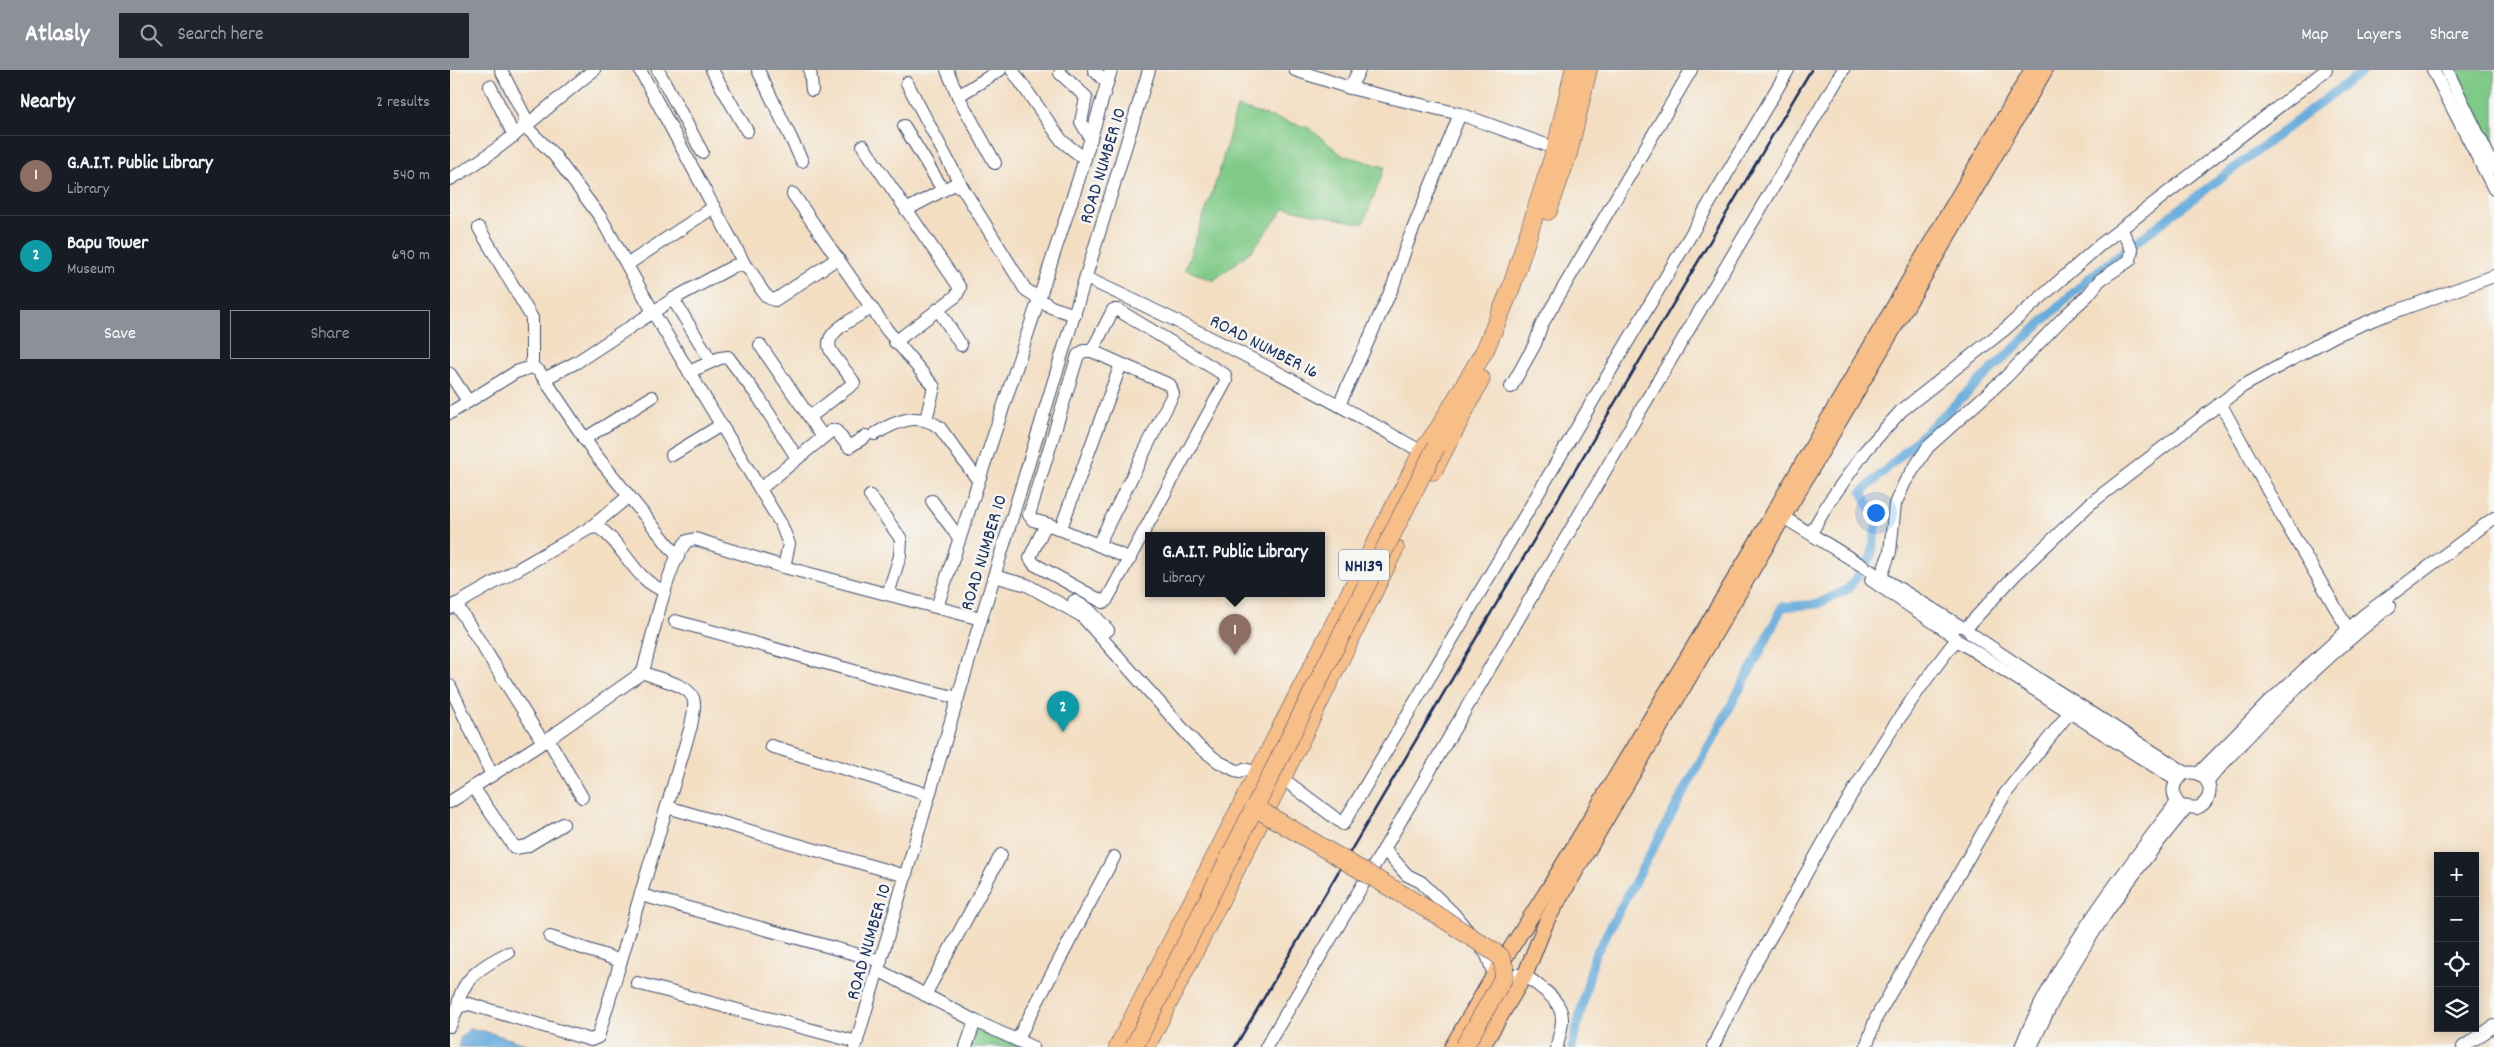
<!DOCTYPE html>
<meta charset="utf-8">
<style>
body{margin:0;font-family:Dekko,sans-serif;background:#20242c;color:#f1f3f6}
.controls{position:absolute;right:15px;bottom:15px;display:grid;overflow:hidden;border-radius:0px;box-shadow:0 2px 12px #0003}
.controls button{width:45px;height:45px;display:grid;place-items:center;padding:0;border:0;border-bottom:1px solid #363941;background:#171b24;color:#f1f3f6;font:25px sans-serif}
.you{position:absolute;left:1425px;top:442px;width:18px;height:18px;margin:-12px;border:4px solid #fff;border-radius:50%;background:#1a73e8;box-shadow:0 0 0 8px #1a73e833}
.badge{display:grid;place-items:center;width:32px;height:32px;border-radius:50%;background:#8c9099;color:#fff;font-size:16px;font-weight:700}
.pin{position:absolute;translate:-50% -41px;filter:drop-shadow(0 1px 2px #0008)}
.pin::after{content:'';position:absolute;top:26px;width:18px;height:15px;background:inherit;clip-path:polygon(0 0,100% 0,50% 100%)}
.popup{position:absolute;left:695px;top:462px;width:180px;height:65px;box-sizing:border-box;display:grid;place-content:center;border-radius:0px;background:#171b24;filter:drop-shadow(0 1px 4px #0005);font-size:16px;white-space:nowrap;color:#9ea1a6}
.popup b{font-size:19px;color:#f1f3f6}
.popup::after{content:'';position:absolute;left:50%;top:100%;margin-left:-10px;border:10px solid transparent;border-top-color:#171b24}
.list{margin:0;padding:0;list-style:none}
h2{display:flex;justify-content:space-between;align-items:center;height:65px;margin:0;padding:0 20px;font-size:21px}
h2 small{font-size:16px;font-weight:400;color:#9ea1a6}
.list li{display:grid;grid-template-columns:32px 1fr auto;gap:15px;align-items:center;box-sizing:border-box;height:80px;padding:0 20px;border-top:1px solid #363941}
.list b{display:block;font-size:19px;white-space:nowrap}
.list p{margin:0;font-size:16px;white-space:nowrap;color:#9ea1a6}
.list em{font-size:16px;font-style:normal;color:#9ea1a6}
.actions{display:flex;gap:10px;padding:15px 20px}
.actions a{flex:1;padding:11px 0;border:1px solid #8c9099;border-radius:0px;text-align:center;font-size:18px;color:#8c9099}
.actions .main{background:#8c9099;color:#fff}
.icon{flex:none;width:28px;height:28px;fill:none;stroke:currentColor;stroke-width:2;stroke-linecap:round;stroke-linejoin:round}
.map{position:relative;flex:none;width:2044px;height:977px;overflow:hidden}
header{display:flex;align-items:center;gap:30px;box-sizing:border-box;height:70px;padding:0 25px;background:#8c9099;color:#fff}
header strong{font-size:24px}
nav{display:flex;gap:28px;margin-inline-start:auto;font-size:18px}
.search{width:350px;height:45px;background:#20242c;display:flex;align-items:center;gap:12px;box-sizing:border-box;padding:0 18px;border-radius:0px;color:#9ea1a6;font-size:19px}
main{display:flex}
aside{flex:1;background:#171b24}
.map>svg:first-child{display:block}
</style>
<header>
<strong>Atlasly</strong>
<div class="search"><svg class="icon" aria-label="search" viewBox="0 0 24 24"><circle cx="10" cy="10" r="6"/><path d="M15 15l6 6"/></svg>Search here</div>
<nav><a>Map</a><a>Layers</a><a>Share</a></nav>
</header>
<main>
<aside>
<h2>Nearby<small>2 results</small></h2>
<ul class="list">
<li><span class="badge" style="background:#8d6e63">1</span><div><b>G.A.I.T. Public Library</b><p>Library</p></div><em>540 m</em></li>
<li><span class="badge" style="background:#0f9aa8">2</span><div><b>Bapu Tower</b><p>Museum</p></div><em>690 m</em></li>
</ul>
<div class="actions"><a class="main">Save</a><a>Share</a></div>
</aside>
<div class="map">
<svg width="2044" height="977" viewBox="0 0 2044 977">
<rect width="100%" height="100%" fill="#f6f6f2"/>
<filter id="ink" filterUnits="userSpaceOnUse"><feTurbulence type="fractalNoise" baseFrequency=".02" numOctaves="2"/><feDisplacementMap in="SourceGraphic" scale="10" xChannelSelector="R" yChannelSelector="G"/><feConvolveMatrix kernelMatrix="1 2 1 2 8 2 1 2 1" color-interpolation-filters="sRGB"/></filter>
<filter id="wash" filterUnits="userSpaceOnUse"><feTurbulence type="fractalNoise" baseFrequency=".0096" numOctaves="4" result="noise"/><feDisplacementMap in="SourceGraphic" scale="20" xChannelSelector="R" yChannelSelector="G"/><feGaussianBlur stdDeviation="1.12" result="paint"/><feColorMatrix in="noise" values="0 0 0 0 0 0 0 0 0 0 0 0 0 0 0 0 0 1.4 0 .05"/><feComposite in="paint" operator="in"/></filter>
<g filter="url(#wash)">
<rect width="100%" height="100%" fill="#f3dec2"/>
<g fill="#80ca87" stroke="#4e7c72">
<path d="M2000,0H2044V86Z"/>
<path d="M787,37L859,58L892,85L935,97L913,154L835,138L801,181L763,211L735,199L769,103Z"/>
<path d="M526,958L571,977H519Z"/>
</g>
<path fill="#66acdc" stroke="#406e9d" d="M19,959L34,961L86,977H8L11,967Z"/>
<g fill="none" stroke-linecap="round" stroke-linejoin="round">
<path stroke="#66acdc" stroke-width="9" d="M1122,977L1144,887L1311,580L1332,537L1367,534L1398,519L1421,487L1427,453L1412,422L1641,206L1914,0"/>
</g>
</g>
<g filter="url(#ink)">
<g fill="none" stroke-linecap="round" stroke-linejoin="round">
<g stroke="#3b496d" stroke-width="14">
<g id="minor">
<path d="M51,0L75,47L74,55L104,85L151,148L203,242L331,454L339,474L334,497"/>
<path d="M190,0L296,197"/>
<path d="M208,0L252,82"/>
<path d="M262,0L297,61"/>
<path d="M308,0L352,91"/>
<path d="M360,0L362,20"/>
<path d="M497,0L508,26L545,93"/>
<path d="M562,0L612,71L635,89"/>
<path d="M644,0L657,13"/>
<path d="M845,0L900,18L1010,44L1113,81"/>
<path d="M1983,0L2044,119"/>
<path d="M1997,0L2044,97"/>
<path d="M610,3L636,27L631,52L641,69"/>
<path d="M457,13L512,117"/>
<path d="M40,16L64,66"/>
<path d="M900,18L909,0"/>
<path d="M508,26L550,0"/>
<path d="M454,56L493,120"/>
<path d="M413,76L510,218L506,226L445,272"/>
<path d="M0,109C53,80 96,37 144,0"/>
<path d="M343,124L437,260L484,317L476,350"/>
<path d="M456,140L497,118L503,115L512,117L575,219L601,237L625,245"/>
<path d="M29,158L82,248V297"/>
<path d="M178,194L264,137"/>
<path d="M636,208C751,261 863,319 972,382"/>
<path d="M223,229L261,291"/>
<path d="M488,239L511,275"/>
<path d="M310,275L373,367"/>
<path d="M239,302L270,288L278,287L309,328L347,388"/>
<path d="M0,304L18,331"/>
<path d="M96,308L127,292L223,229L284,196C306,188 306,228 325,230L388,188"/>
<path d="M1061,317L1085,274L1091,256L1241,0"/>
<path d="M1770,333L1833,448L1898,559"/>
<path d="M889,335L943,216L957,174L1010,44"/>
<path d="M0,343L66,302L82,297L89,301L145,384L228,487"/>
<path d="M360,347L404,313C398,302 388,293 381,281C370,262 408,247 421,238"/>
<path d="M425,364C446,351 469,341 490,358L528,410"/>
<path d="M134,369L202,327"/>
<path d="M222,385L271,355"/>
<path d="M310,419L381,361H386L399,377L416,366"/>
<path d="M420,426L451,469L450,486L438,524"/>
<path d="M482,431L509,468"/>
<path d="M1325,442L1510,556"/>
<path d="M600,455L583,450L579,445L628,285L634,281H642"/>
<path d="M140,458L179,426"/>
<path d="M611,458L671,294L720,315L723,324L648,475L600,455L594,458L581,485L580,488L584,494L653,532L656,531L776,311L775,305L668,240H663L642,281L671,294"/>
<path d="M1361,463L1379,432L1416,380L1451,341L1554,260L1650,175L1876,0"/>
<path d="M648,475L680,489"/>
<path d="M544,506L577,515L632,546L747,675L769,692L789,702L794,699L832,708L893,754L1338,0"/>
<path d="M1431,507L1440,482L1445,434L1455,412L1478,377L1556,307L1614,247L1638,225L1650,210L1680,190L1682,180L1671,159"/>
<path d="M1421,510L1504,566"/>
<path d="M624,531L638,539L658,560"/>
<path d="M6,534L93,672"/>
<path d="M487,537L629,108L661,0"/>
<path d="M0,538L140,458L148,457C175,475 183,510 215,521"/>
<path d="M225,551L447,613L508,628"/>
<path d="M1516,558L1565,505L1641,433L1793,316L1884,266L1927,248L2044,206"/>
<path d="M1520,563L1590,610L1736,703C1760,699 1769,728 1747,738L1731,736C1719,725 1722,710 1736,703"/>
<path d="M1510,572L1726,710"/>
<path d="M0,616L42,705"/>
<path d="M98,669L132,727"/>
<path d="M321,676L479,725"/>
<path d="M1749,703L1818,633L1914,545L2044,448"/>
<path d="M1758,711C1813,647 1874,588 1940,536"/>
<path d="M23,717L65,778L77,776L113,754"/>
<path d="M0,732L98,669L193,602"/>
<path d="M217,737L456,806"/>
<path d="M191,825L431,891"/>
<path d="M1017,860L1003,843L971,812L957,805L934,779L1180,358L1393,0"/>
<path d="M100,867L171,891"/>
<path d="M1030,876L1037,885L1044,905H1075C1088,916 1113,930 1112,950C1112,959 1108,968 1107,977"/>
<path d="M428,900L525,951L582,977"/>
<path d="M187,913L407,972"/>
<path d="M475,925L551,785"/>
<path d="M8,937C10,909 35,894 58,883"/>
<path d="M0,956L8,937L19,934L141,970L148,967L241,656C242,649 245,639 244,632C242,613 206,610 193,602C201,573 218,491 237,471L245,469L334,497L531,549"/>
<path d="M567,970L664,787"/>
<path d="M405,977L531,549L699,0"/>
<path d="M516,977L525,951"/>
<path d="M816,977L934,779"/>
<path d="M1263,977C1284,928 1312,883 1338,836C1388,745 1441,652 1506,570"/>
<path d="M1416,977L1426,948L1555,724L1619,643"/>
<path d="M1571,977C1608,886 1668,810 1727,732"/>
<path d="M1581,977C1620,889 1675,812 1736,738"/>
<path d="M2013,977L2044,956"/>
</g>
</g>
<g stroke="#3b496d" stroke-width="17">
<g id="major">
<path d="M1002,977L1044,905L1099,818L1302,480L1582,0"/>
<path d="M1032,977L1075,905L1097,850L1595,0"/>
</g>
</g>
<g stroke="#3b496d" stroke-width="19">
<g id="highway">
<path d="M1098,141L1118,84L1138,0"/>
<path d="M983,401L1031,309"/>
<path d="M668,977L972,382L989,358L1035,280L1061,218L1106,78L1124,0"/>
<path d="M696,977L832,708L945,478"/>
</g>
</g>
<use href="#minor" stroke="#fff" stroke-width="12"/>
<use href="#major" stroke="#f7be88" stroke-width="15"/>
<use href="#highway" stroke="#f7be88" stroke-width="18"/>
<path stroke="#1b2f5e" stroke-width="2.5" d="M785,977L1361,0"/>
<g stroke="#3b496d" stroke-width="19" stroke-linecap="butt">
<g id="highway-bridge">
<path d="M804,737L992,848L1050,886L1054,896V907L1014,977"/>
<path d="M684,977L986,377"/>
</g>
</g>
<use href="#highway-bridge" stroke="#f7be88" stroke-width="18"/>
</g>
</g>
<g text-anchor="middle" stroke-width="5" stroke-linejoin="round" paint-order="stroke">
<rect fill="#f6f6f2" stroke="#5d6b8a" stroke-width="1" x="889" y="479.5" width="50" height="31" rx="4"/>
<g font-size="18" font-weight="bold" fill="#1b2f5e">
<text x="914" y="501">NH139</text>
</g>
<g font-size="19" fill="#1b2f5e" stroke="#f6f6f2">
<text transform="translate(651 95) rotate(-73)" y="7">ROAD NUMBER 10</text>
<text transform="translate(815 275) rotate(27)" y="7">ROAD NUMBER 16</text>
<text transform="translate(532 482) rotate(-73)" y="7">ROAD NUMBER 10</text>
<text transform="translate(417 871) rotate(-74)" y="7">ROAD NUMBER 10</text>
</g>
</g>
</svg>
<div class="controls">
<button>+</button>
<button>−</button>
<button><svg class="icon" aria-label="locate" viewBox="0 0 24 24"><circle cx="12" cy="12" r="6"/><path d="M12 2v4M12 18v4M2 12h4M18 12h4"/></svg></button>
<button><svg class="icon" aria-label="layers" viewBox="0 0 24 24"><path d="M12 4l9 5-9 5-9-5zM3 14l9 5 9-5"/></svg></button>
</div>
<div class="you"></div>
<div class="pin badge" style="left:785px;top:585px;background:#8d6e63">1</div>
<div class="popup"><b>G.A.I.T. Public Library</b>Library</div>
<div class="pin badge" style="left:613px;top:662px;background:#0f9aa8">2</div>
</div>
</main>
